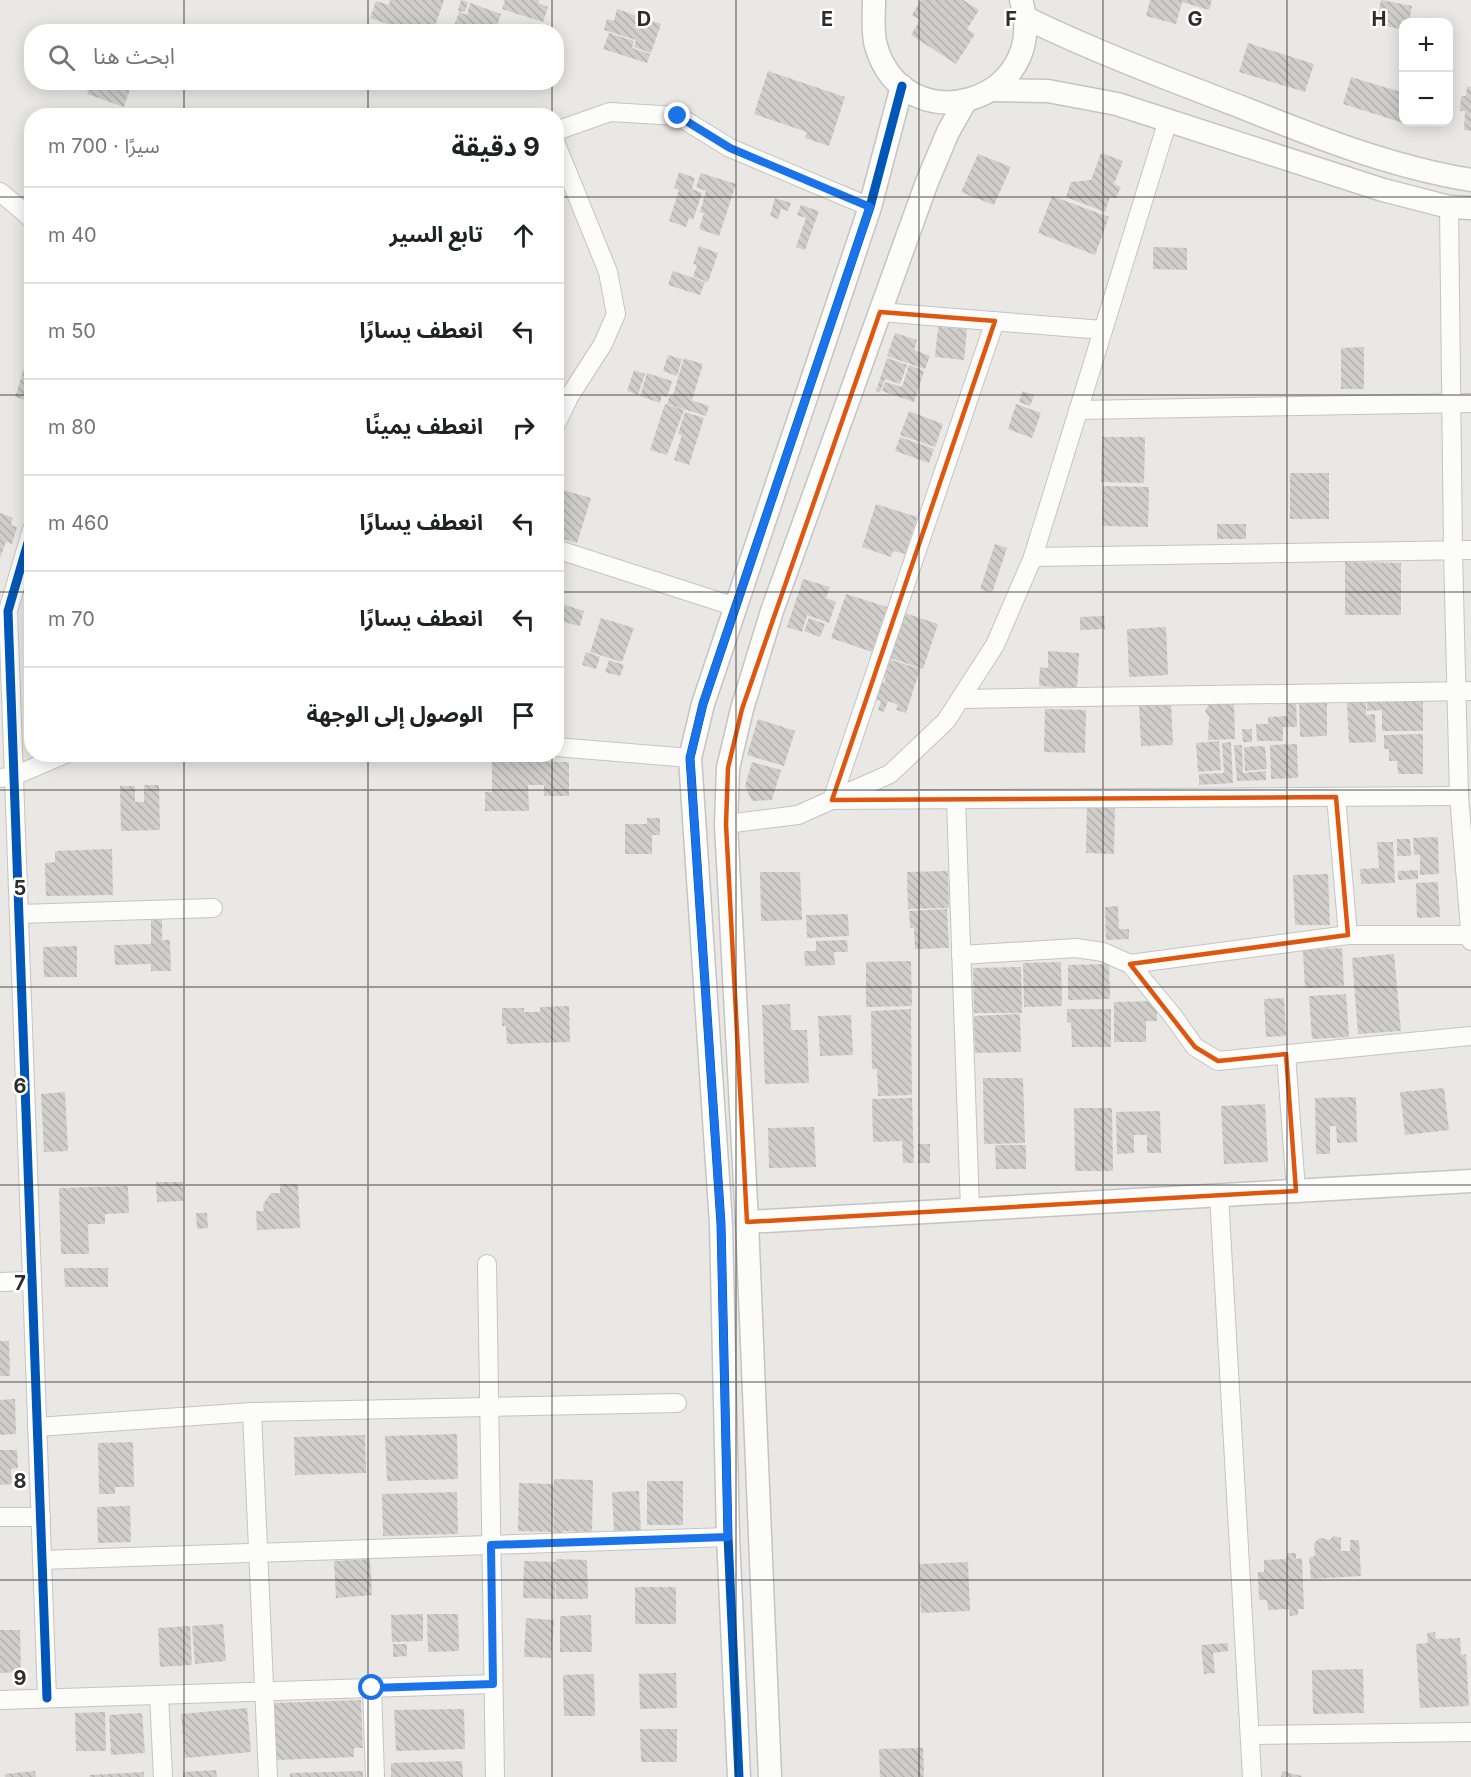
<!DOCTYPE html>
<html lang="ar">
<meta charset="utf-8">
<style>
body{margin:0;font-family:Inter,"Noto Sans Arabic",sans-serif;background:#f2f2f2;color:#202124;direction:rtl}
.controls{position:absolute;right:18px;top:18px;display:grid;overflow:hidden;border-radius:12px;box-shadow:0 3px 15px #0003}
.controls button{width:54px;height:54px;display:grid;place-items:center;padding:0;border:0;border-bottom:2px solid #e0e0e0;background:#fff;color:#202124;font:30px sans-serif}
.stop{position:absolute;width:18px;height:18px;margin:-14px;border:4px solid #1a73e8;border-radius:50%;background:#fff}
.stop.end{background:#1a73e8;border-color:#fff;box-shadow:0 2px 6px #0008}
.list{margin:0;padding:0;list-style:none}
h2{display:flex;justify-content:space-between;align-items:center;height:78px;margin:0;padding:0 24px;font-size:26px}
h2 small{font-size:20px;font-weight:400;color:#757577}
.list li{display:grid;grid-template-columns:39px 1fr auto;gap:18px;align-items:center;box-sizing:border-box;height:96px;padding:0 24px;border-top:2px solid #e0e0e0}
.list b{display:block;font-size:22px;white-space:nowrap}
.list em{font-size:20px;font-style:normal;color:#757577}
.icon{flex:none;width:33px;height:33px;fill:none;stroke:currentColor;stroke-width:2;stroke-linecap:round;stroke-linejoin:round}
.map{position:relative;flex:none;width:1471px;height:1777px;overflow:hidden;direction:ltr}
.search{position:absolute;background:#fff;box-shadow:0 3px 15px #0003;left:24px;top:24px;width:540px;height:66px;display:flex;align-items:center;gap:15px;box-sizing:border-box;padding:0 21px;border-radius:24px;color:#757577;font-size:22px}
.panel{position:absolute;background:#fff;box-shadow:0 3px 15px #0003;left:24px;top:108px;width:540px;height:654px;border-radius:24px;direction:rtl}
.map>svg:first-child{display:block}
</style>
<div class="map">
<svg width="1471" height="1777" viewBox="0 0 1471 1777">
<defs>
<pattern id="building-back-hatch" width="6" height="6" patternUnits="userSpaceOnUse" patternTransform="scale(1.5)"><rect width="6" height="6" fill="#cfceca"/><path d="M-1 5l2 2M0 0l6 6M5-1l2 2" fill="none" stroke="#b2b1ae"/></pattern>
</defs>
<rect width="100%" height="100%" fill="#eae8e4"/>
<g fill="url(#building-back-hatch)">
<path d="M390,0H444L433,32H411L370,18L376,1L389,5Z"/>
<path d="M461,0L468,2L465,12L458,11Z"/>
<path d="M505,0H539L538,3L548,7L543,22L502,9Z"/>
<path d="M921,0H963L979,10L967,29L975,34L956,64L911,35L920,20L912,15Z"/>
<path d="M1150,0H1212L1209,10L1182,2L1176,24L1146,16Z"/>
<path d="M1381,0L1412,6L1409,22H1404V30L1376,24Z"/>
<path d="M470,3L501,14L495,32L453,29L459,12L467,15Z"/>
<path d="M617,9L661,24L651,53L634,47L636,40L604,30L607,19L614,21Z"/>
<path d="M609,33L634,41L632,48L650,54L647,63L603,49Z"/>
<path d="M1248,43L1314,64L1305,92L1239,72Z"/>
<path d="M768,71L845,97L829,146L805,138L807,132L754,114Z"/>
<path d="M1351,77L1404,93V122H1415L1413,126L1343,104Z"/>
<path d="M91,82H121L131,86L124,107L87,94Z"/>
<path d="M1467,86L1471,87V131L1464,130L1465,111H1460L1461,96H1466Z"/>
<path d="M1101,153L1123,161L1114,184L1121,187L1116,198L1110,197L1105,212L1066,197L1071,182L1091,180Z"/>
<path d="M978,154L1011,167L994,205L961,192Z"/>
<path d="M679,172L695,178L692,189L702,193L693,220L689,218L686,227L669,221L679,190L674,188Z"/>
<path d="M701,173L736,184L719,236L699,229L704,213L700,212L706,191L696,187Z"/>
<path d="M1052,196L1109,217L1095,255L1038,233Z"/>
<path d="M775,198L791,203L788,211L781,209L778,219L770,216Z"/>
<path d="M801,205L819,211L805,250L796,247L806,218L797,215Z"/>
<path d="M699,246L718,253L708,282L693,277L697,265L693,264Z"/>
<path d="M1153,247L1187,248V270L1153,269Z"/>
<path d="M673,271L705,282L700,295L668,285Z"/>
<path d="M938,327L967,329L964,360L935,357Z"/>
<path d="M895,333L917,340L914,350L930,356L925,369L887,356Z"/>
<path d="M1364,347V389H1341V348Z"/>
<path d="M29,352H32V402L15,397Z"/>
<path d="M668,355L682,359L677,376L663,371Z"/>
<path d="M684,358L703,364L692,400L682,397L709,406L706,416L667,404L670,394L673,395Z"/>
<path d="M887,358L907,365L900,384L885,379L880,392L876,391Z"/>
<path d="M909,365L924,371L914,402L882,391L885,382L902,387Z"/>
<path d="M634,370L645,374L638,395L627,391Z"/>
<path d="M647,373L672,381L667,397L662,395L660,403L640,396Z"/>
<path d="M1023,391L1034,395L1030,406L1019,402Z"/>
<path d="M665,404L684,410L667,455L650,450Z"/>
<path d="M1016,404L1041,413L1032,438L1008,429Z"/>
<path d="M909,411L943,424L935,447L900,435Z"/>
<path d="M685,412L704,418L689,465L674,460L682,435L678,434Z"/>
<path d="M900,437L934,449L929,463L895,451Z"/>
<path d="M1102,437H1145L1144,483L1101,482Z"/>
<rect x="1290" y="473" width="39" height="46"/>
<path d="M1103,486L1149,487L1148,527L1102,526Z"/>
<path d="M556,488L591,498L577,543L556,537Z"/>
<path d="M876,504L917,517L905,554L893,551L891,557L862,547Z"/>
<path d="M0,513L13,518L11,525L17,527L12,544L6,542L0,558Z"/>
<rect x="1217" y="524" width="29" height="15"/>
<path d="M995,544L1007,548L992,593L980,589Z"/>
<path d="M1345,562L1401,563V615H1345Z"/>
<path d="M803,579L830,587L826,598L836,602L829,623L807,615L802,632L787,627Z"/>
<path d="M846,594L887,607L872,652L831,638Z"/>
<path d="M559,603L584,611L580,626L556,620Z"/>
<path d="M899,611L938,624L923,669L884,656Z"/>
<path d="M1104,616L1105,629L1080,630V617Z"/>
<path d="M601,618L634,628L622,662L590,652Z"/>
<path d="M809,618L825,624L820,637L804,631Z"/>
<path d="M1166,627L1168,675L1129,677L1127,629Z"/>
<path d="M1048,651L1079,653L1077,688L1039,686L1040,667L1048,668Z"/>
<path d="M586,652L600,657L596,669L582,665Z"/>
<path d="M882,657L920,669L906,713L896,710L898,705L888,701L884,712L878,710L881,701L870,697L876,681L884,683L886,678L877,675Z"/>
<path d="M609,660L624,665L620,676L605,672Z"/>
<path d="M1367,696H1423V731H1382V710L1367,711Z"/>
<path d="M1296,699L1297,727H1283V741H1257L1256,724H1268V717L1288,716L1287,700Z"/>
<path d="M1299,700H1327V736L1300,737Z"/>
<path d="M1366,701V715L1375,714L1376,742L1349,743L1347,703Z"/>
<path d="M1171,702L1173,745L1141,746L1139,704Z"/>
<path d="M1234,703L1235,739L1208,740L1209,717L1205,711L1209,704Z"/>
<path d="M1045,709L1086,710L1085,753L1044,752Z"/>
<path d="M758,719L795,731L784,766L747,755Z"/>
<path d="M1242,729H1252V742H1243Z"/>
<path d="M1423,734V774H1398L1397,761H1389V749H1384V735Z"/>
<path d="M1219,741L1221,770L1198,772L1196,743Z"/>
<path d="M1231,742L1233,783L1199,785V774L1224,773L1222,743Z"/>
<path d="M1297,744L1298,778L1271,779L1270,745Z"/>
<path d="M1234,745H1242L1243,773L1266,771V780L1237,781Z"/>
<path d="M1265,746L1267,769L1245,771L1244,747Z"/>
<path d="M510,754H529V762H569V796H544V785H528L529,811H485V792H492V760H510Z"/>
<path d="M752,762L781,770L772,800L752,801L745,786Z"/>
<path d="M144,785H159L160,830L121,831L120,786H135V802H144Z"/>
<path d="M1087,803L1115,804L1114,854L1086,853Z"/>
<path d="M647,818H660V835H652V854H625V824H647Z"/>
<path d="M1438,837L1439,874L1420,875V855H1414L1413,838Z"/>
<path d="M1397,839H1410L1411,856H1397Z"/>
<path d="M1377,842H1393L1395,883L1361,884L1360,869L1379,868Z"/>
<path d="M112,849L113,895L46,896L45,863L55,862V851Z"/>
<path d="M1418,870V879L1398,880V871Z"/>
<path d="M948,871L949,908L908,909L907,872Z"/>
<path d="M760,872H800L802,920L761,921Z"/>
<path d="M1328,874L1330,925H1295L1293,875Z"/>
<path d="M1438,882L1440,917L1417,918L1416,883Z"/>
<path d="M1118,906L1119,929H1129V939L1106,940L1105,907Z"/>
<path d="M947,909L949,948L915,949L914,928H910L909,911Z"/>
<path d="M848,914L849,936L807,938L806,915Z"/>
<path d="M151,916H162V940H170L171,971H151V964L115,965L114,945L151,944Z"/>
<path d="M847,940L848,952H834L835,965L805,966L804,951H816V941Z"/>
<path d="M77,946V977H44L43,947Z"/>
<path d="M1342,948L1344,986L1305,988L1303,950Z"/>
<path d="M1394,954L1401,1031L1358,1034L1352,958Z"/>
<path d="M911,961L912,1006L866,1007V962Z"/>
<path d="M1061,962L1062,1006L1024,1007L1023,963Z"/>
<path d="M1109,964L1110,999L1068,1000V965Z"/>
<path d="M1021,967L1022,1013H974L973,968Z"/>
<path d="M1346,994L1349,1037L1312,1039L1309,996Z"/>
<path d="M1284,998L1286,1036L1266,1037L1264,999Z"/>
<path d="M1157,1001V1021H1146V1042H1114V1002Z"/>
<path d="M790,1004L791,1030H807L809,1083L765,1084L762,1005Z"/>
<path d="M569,1006L570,1042L507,1044L506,1026H502V1008H524V1012H540V1007Z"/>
<path d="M911,1009L912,1095L878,1096L877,1069H872L871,1011Z"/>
<path d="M1067,1009H1111V1047H1072L1071,1023L1067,1022Z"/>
<path d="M1020,1014L1021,1052L975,1053L974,1016Z"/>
<path d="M851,1015L853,1055L820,1056L818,1016Z"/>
<path d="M983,1078H1023L1025,1143L984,1144Z"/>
<path d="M1444,1088L1449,1130L1405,1135L1400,1092Z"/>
<path d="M65,1092L68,1151L44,1152L41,1094Z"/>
<path d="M1356,1097L1357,1142L1337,1143L1336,1126H1330V1154H1316L1315,1098Z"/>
<path d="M912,1098L914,1163H903L902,1141L873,1142L872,1099Z"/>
<path d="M1265,1104L1268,1162L1224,1164L1221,1106Z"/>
<path d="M1074,1108H1112L1113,1171H1075Z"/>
<path d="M1160,1111L1161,1153H1147V1135H1134V1153L1117,1154L1116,1112Z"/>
<path d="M814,1127L816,1167L769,1168L768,1128Z"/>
<rect x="918" y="1144" width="12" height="19"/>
<path d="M995,1145H1026V1169H996Z"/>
<path d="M156,1182H183V1201L157,1202Z"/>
<path d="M280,1184H298L300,1228L257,1230L256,1211H264L263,1204L271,1193H280Z"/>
<path d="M128,1186L129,1213L105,1214V1224H88L89,1254H61L59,1188Z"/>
<path d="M196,1213H207L208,1228L197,1229Z"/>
<path d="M64,1268H108V1287H65Z"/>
<path d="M0,1341H9L10,1376H0Z"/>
<path d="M15,1399L16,1434L0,1435V1400Z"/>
<path d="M457,1434L458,1479L387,1481L385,1436Z"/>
<path d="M365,1435L366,1473L295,1475L294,1437Z"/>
<path d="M133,1442L134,1487H115V1494H99L98,1443Z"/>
<path d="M0,1450H17L18,1468L11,1469L12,1484L0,1485Z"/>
<path d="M554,1479L593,1480L592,1532L563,1531V1535L553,1534L554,1489L552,1532L518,1531L519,1483L554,1484Z"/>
<rect x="647" y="1481" width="36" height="44"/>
<path d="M639,1491L641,1532L614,1533L612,1492Z"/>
<path d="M457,1492L458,1534L383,1536L382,1494Z"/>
<path d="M130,1506L131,1542L98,1543L97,1507Z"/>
<path d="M1333,1536L1341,1538V1551H1350V1540H1359L1361,1576L1311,1579L1309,1558L1315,1556L1314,1543L1320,1538L1330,1540Z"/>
<path d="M1287,1553H1296V1559L1302,1558L1304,1609H1298V1615L1290,1616L1289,1609L1268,1610L1267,1600H1259L1258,1572H1264V1560L1287,1559Z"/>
<path d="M370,1559L372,1595L336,1598L334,1561Z"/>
<path d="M556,1559L587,1560L588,1599H556V1571L555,1599L523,1598L524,1561L556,1562Z"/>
<path d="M968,1562L970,1611L921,1613L919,1564Z"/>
<rect x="635" y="1587" width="41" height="37"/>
<path d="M423,1614V1641L392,1642L391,1615Z"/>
<path d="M427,1614H458L459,1651L428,1652Z"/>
<path d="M591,1615L592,1652H560V1616Z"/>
<path d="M526,1618L554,1620L551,1658L524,1657Z"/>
<path d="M223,1624L226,1661L195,1664L192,1626Z"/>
<path d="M190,1626L192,1665L160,1667L158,1628Z"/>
<path d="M0,1630H20L21,1672L0,1673Z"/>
<path d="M1435,1632L1436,1639L1460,1638L1461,1655L1466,1654L1469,1706L1420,1708L1416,1644L1428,1643L1427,1633Z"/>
<path d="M1228,1643V1651L1213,1653L1215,1673L1204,1674L1201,1645Z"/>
<path d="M393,1644H407V1656L393,1657Z"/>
<path d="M1363,1669L1364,1713L1313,1714L1312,1670Z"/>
<path d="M676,1673L677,1708L640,1709L639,1674Z"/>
<path d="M594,1674L595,1716H564L563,1675Z"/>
<path d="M361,1700L363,1748H354V1757L277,1760L274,1703Z"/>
<path d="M247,1708L251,1752L185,1758L181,1714Z"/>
<path d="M464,1709L465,1749L396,1751L394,1710Z"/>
<path d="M105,1712L106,1751H76L75,1713Z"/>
<path d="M142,1713L145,1753L111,1755L109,1715Z"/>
<path d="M640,1729H677V1762H641Z"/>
<path d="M923,1748L924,1777H880L879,1749Z"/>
<path d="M462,1761L463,1777H391V1763Z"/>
<path d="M216,1770L217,1777H183V1772Z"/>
<path d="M35,1771L36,1777H5V1774Z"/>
<path d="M363,1771V1777H290V1773Z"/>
<path d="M1282,1771L1302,1776V1777H1281Z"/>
<path d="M144,1772V1777H90L89,1775Z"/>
</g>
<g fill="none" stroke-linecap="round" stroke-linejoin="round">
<g stroke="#c4c4c4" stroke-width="20">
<g id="minor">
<path d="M556,131L610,112L678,116L730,148L870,207"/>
<path d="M556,144L608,272L616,314L603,344L569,397L556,424"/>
<path d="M0,192L32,219"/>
<path d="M1449,207L1453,551L1459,796L1471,941"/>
<path d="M880,312L1103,330"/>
<path d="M995,321L832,800L1459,796"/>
<path d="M1078,410L1471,403"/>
<path d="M32,529L8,611L47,1698"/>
<path d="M556,549L736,607"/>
<path d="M1033,557L1471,550"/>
<path d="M960,699L1471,691"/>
<path d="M556,747L690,758"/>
<path d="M0,778L14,776L65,754"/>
<path d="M1336,797L1348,935"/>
<path d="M956,800L970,1209"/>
<path d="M726,824L798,815L890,774L946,721L995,645L1033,557L1168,120"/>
<path d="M19,914L213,908"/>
<path d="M961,955L1076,948L1103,952L1130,964L1173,1016L1195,1047L1218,1061L1471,1036"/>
<path d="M1130,964L1348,935H1471"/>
<path d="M1286,1054L1296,1191"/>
<path d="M1219,1195L1252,1777"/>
<path d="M487,1264L495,1777"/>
<path d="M0,1282L32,1281"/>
<path d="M252,1412L268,1777"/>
<path d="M37,1427L252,1412L677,1403"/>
<path d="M0,1517H41"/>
<path d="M42,1560L728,1537"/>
<path d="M372,1688L375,1777"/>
<path d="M159,1695L163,1777"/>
<path d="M0,1700L493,1684"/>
<path d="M1250,1735L1471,1732"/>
</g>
</g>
<g stroke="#c4c4c4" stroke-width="25">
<g id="tertiary">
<path d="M874,0C874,14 872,32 876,46C905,145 1052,103 1021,0"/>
<path d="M1026,18C1096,52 1168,79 1241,107C1316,137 1391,167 1471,180"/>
<path d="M994,90L1048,91L1117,104L1383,190L1449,207L1471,208"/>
<path d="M747,1222L1471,1181"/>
<path d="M739,1777L728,1537L721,1224L690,758L703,704L870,207L902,86"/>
<path d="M770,1777L747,1222L726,824L728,768L742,709L772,611L927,182L948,132L965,102"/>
</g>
</g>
<use href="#minor" stroke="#fcfcfb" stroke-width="18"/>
<use href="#tertiary" stroke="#fcfcfb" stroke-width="22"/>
<g stroke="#fff" stroke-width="13">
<g id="cycleway">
<path d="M32,529L8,611L47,1698"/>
<path d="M739,1777L728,1537L721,1224L690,758L703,704L870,207L902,86"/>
</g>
</g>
<use href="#cycleway" stroke="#0057b8" stroke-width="9"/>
</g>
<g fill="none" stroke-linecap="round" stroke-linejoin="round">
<path stroke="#1a73e8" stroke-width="8" d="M372,1688L493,1684L491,1545L728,1537L721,1224L690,758L703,704L870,207L730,148L678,116"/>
</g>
<path fill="none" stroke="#df570e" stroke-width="4.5" stroke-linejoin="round" d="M880,312L995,321L832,800L1336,797L1348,935L1130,964L1195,1047L1218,1061L1286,1054L1296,1191L747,1222L726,824L728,768L742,709Z"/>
<path fill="none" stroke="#2d2d2d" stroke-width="1.5" stroke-opacity="0.55" d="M184,0V32M368,0V32M552,0V32M736,0V1777M919,0V1777M1103,0V1777M1287,0V1777M184,82V116M368,82V116M552,82V116M0,197H32M556,197H1471M0,395H32M556,395H1471M0,592H32M556,592H1471M184,754V1777M368,754V1777M552,754V1777M0,790H1471M0,987H1471M0,1185H1471M0,1382H1471M0,1580H1471"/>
<g font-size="20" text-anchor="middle" font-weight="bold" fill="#2d2d2d" stroke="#fff" stroke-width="5" stroke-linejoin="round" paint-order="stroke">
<text x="644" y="26">D</text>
<text x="827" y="26">E</text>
<text x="1011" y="26">F</text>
<text x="1195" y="26">G</text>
<text x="1379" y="26">H</text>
<text x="20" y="895">5</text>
<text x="20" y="1093">6</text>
<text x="20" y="1290">7</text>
<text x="20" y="1488">8</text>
<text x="20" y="1685">9</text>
</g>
</svg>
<div class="controls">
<button>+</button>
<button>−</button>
</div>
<div class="stop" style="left:372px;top:1688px"></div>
<div class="stop end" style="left:678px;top:116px"></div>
<div class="search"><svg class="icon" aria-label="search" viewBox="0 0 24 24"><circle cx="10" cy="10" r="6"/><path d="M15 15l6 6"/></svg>ابحث هنا</div>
<section class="panel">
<h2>9 دقيقة<small>سيرًا · 700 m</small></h2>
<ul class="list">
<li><svg class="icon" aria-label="ahead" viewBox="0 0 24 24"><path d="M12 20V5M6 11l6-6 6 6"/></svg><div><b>تابع السير</b></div><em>40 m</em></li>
<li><svg class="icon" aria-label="left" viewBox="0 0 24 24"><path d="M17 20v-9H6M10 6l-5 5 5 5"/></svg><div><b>انعطف يسارًا</b></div><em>50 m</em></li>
<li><svg class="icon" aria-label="right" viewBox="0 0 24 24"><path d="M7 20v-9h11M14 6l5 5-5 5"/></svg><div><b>انعطف يمينًا</b></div><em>80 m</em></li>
<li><svg class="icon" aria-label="left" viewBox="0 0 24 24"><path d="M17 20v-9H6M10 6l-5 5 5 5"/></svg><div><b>انعطف يسارًا</b></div><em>460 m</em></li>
<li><svg class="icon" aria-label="left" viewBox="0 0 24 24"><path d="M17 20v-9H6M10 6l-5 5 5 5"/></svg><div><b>انعطف يسارًا</b></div><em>70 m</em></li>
<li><svg class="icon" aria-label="arrive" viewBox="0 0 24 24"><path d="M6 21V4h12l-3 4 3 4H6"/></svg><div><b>الوصول إلى الوجهة</b></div></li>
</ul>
</section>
</div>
